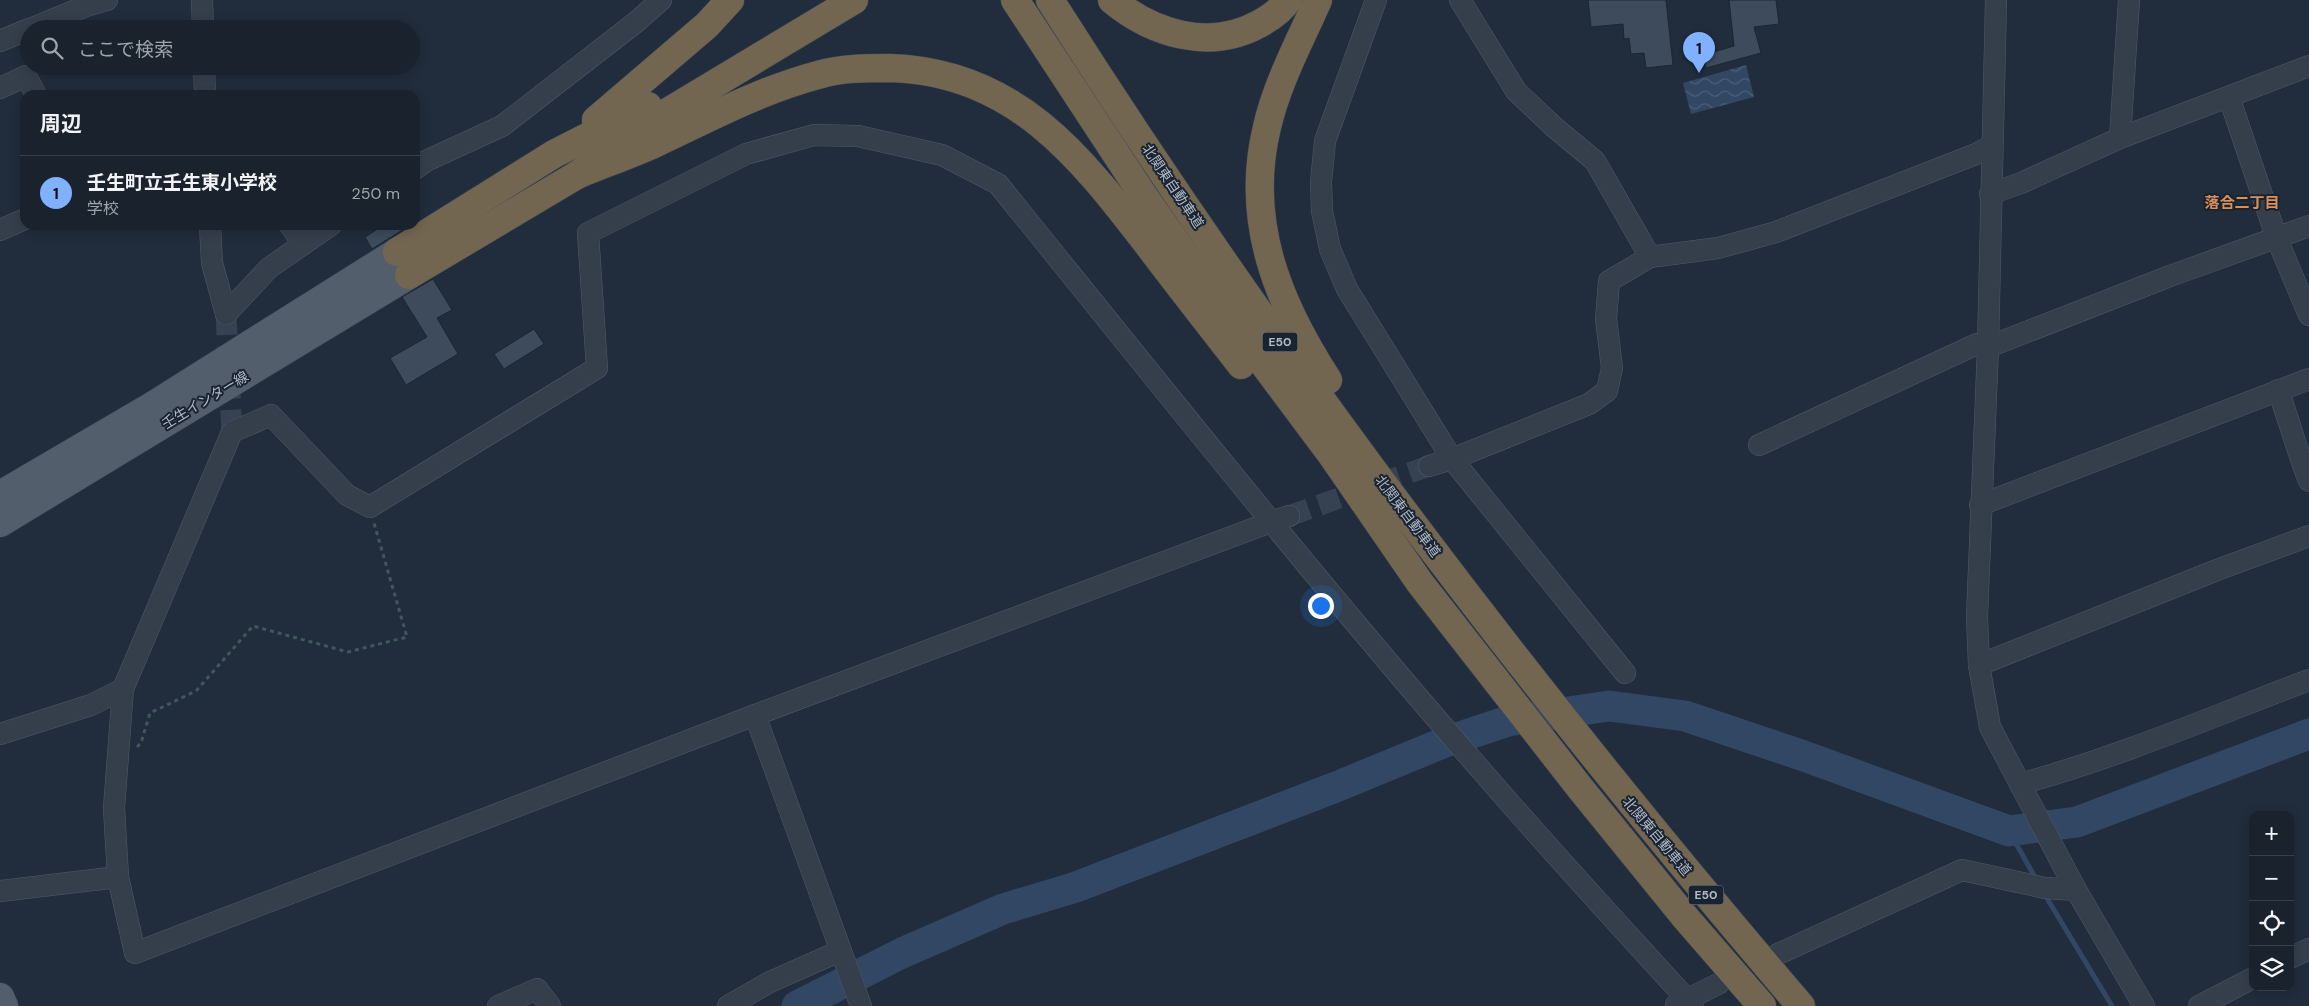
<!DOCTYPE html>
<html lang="ja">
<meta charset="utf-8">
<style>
body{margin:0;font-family:"DM Sans","Noto Sans JP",sans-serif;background:#222a35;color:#f1f3f6}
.controls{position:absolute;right:15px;bottom:15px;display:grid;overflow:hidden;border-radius:10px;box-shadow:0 2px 12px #0003}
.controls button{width:45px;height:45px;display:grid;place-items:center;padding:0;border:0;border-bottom:1px solid #373f49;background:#19222d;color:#f1f3f6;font:25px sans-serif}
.you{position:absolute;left:1320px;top:605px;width:18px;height:18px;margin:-12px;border:4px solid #fff;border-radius:50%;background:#1a73e8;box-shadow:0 0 0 8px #1a73e833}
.badge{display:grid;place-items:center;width:32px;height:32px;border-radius:50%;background:#7fb1fe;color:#111;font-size:16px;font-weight:700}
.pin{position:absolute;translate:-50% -41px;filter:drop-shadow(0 1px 2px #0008)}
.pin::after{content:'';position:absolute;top:26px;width:18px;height:15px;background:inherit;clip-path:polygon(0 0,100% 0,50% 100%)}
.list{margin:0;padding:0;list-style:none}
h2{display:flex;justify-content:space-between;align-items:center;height:65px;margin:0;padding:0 20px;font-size:21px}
h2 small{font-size:16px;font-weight:400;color:#9fa4aa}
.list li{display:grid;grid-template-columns:32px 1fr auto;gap:15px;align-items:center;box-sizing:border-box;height:75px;padding:0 20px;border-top:1px solid #373f49}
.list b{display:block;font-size:19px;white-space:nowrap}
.list p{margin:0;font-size:16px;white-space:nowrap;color:#9fa4aa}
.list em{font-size:16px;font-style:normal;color:#9fa4aa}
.icon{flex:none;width:28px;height:28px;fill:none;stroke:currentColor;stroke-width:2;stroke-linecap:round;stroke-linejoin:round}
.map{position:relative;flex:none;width:2309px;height:1006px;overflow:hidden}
.search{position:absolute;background:#19222d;box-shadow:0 2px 12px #0003;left:20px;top:20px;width:400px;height:55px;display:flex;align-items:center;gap:12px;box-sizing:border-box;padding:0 18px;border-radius:28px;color:#9fa4aa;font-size:19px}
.panel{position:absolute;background:#19222d;box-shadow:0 2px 12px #0003;left:20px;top:90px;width:400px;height:140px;border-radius:15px}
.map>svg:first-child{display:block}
</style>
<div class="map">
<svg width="2309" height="1006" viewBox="0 0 2309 1006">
<defs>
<pattern id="water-waves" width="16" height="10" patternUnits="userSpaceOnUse" patternTransform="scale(1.25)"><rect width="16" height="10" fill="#324763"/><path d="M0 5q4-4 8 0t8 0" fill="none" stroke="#4d5f78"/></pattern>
</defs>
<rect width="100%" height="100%" fill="#212d3c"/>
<path fill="url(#water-waves)" d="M1746,65L1754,97L1691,114L1683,83Z"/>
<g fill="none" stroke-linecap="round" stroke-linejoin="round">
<g stroke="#324763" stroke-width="5">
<path d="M2009,831L2036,879"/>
<path d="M2045,895L2112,1006"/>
</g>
<path stroke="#324763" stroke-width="31" d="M797,1006L902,953L1003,909L1076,887L1336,787L1445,742L1508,721L1609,706L1685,716L1804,756L2009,831L2077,822L2309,734"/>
</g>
<g fill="#3d4b5c" stroke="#1c2633">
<path d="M1588,0H1666L1673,65L1646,68L1644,53L1631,54L1629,38L1624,39L1623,24L1591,27Z"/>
<path d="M1729,0H1776L1779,24L1754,27L1761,53L1706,68L1703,55L1734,46Z"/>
<path d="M384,225H401L404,229L372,249L365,237Z"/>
<path d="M433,279L452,310L437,318L458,354L406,385L390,358L427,337L402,297Z"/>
<path d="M534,329L544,344L504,369L494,354Z"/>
</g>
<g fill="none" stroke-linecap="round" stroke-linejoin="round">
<g stroke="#364251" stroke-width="21" stroke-dasharray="21 11" stroke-linecap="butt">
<path d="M226,314L232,432"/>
<path d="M1289,516L1429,466"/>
</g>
<g stroke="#505a67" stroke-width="22">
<g id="minor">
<path d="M202,0L203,29"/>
<path d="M1376,0L1325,141L1321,182L1322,211L1330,249L1347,289L1452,459L1625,673"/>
<path d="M1460,0L1516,91L1554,127L1595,161L1650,257"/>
<path d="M1996,0L1988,347L1977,617L1979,665L1990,727L2076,890L2144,1006"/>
<path d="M30,29L86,6L107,0"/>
<path d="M0,41L29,29"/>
<path d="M204,66L205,95"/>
<path d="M0,88L26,76L36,95"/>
<path d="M2229,97L2277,239L2309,315"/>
<path d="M2120,138L2129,0"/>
<path d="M415,169L426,161L502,126L635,23L661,0"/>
<path d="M1990,194L2021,183L2120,138L2309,66"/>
<path d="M210,225L212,263L226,314"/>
<path d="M290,225L303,244"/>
<path d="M0,230L25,219"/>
<path d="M226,314L269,268L331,225"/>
<path d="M2278,390C2289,420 2297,451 2309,481"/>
<path d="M1759,445L1977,344L1988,347L2170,276L2309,226"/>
<path d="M1429,466L1452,459L1589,404L1607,391L1612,368L1606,319L1609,281L1650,257L1718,248L1776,232L1976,154L1992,145"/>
<path d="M1980,505L2309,379"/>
<path d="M1289,516L1271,522L755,715L135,953L118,877L114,808L123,689L232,432L271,415L347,495L370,507L597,368L588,233L746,154L814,135L858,136L942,155L998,184C1161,386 1323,590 1494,785C1559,860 1626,933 1693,1006"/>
<path d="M1979,665L2217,570L2309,536"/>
<path d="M755,715L861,1006"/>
<path d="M0,734L91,705L123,689"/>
<path d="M2020,784C2119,757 2214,716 2309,680"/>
<path d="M0,891L118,877"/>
<path d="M1778,954L1962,870L2045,888L2076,890"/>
<path d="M2290,958L2309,949"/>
<path d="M1676,1005L1718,984"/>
<path d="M498,1006L537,989L550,1006"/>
<path d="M728,1006L770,982L840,951"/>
<path d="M2199,1006L2253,978"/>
</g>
</g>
<g stroke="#3e4855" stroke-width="29">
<g id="major">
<path d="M0,495L152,406L397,252"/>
<path d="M0,523L409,275"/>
<path d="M0,997L4,1006"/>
</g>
</g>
<g stroke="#404a57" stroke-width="29">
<g id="highway">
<path d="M1015,0L1143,195L1236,327L1331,454L1420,583L1580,788L1684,916L1762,1006"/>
<path d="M1050,0C1274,354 1529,688 1801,1006"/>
<path d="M1112,0C1153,34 1210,51 1259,24C1270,18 1281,11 1288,0"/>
<path d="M1318,0C1300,41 1277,83 1267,127C1244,221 1278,303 1328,380"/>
<path d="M596,120L707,25L730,0"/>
<path d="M577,175C603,164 630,155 656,143C709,118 761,90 818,75C841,68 866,68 890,68C1015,72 1079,155 1149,246C1179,286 1210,325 1241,365"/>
<path d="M397,252L554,154L648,106"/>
<path d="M409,275L577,175L646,125L854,0"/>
</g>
</g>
<path stroke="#41585b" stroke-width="3" stroke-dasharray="4 4" stroke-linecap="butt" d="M137,747L141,743L150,713L196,691L253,626L348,652L407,637L374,523"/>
<use href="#minor" stroke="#353f4c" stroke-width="21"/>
<use href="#major" stroke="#535e6d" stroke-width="28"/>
<use href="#highway" stroke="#736651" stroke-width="28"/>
</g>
<g text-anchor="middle" stroke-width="4" stroke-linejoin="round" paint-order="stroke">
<g fill="#1a2431" stroke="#838d9b" stroke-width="1">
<rect x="1262.5" y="332.5" width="35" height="19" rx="4"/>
<rect x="1688.5" y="885.5" width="35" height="19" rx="4"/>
</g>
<g font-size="12" font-weight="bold" fill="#b0bac8">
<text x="1280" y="346">E50</text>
<text x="1706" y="899">E50</text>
</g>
<g font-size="14" fill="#b0bac8" stroke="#1a2431">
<text transform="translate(1173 186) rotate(56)" y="5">北関東自動車道</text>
<text transform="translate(205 400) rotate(-31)" y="5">壬生インター線</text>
<text transform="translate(1408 516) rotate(53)" y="5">北関東自動車道</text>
<text transform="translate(1657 836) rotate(50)" y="5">北関東自動車道</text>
</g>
<g font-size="15" font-weight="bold" fill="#da9059" stroke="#1a2431">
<text x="2242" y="208">落合二丁目</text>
</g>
</g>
</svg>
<div class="controls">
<button>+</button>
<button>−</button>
<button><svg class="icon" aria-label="locate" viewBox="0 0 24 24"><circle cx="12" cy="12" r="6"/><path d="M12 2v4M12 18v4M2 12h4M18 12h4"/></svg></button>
<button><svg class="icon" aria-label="layers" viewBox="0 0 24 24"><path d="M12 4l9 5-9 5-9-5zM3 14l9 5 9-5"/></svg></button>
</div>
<div class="you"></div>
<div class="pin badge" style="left:1699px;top:73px">1</div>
<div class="search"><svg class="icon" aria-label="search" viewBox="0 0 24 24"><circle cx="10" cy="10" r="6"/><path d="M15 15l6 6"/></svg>ここで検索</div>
<section class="panel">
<h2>周辺<small></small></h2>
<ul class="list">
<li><span class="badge">1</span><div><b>壬生町立壬生東小学校</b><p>学校</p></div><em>250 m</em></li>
</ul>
</section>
</div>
